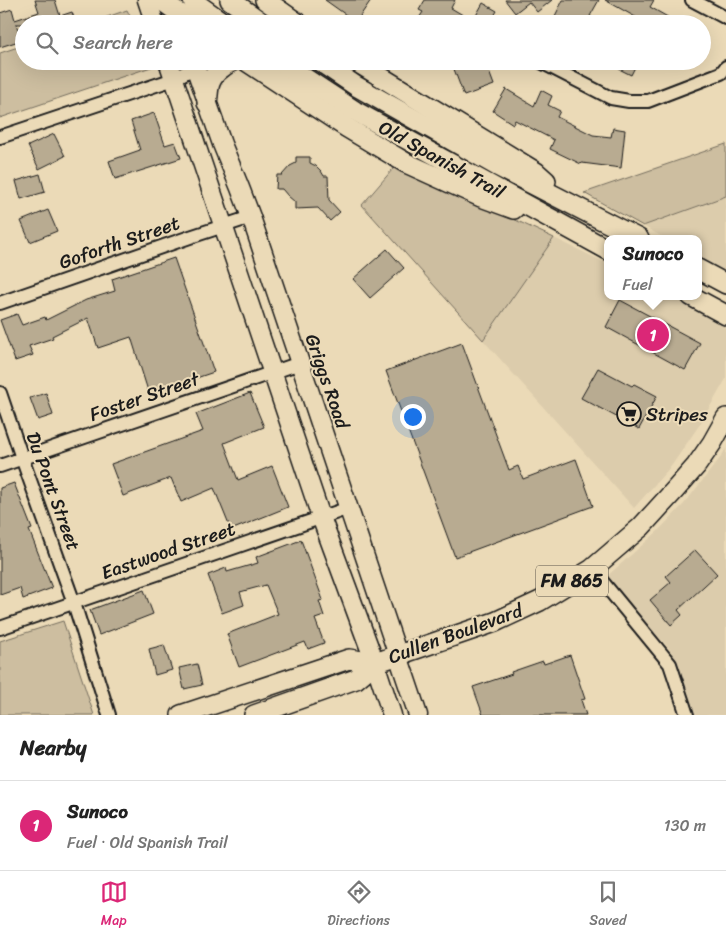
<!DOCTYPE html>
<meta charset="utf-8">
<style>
body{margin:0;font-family:Sriracha,sans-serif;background:#f2f2f2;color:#222}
.you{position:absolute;left:412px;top:416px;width:18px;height:18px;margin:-12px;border:4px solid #fff;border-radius:50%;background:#1a73e8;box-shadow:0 0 0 8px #1a73e833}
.badge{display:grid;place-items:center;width:32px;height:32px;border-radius:50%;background:#db2777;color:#fff;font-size:16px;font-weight:700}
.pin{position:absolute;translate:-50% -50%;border:2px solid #fff;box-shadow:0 1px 5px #0006}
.popup{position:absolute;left:604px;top:235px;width:98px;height:65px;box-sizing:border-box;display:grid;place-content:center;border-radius:10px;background:#fff;filter:drop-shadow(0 1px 4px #0005);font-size:16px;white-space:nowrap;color:#767676}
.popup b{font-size:19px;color:#222}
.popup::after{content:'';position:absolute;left:50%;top:100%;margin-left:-10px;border:10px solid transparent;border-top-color:#fff}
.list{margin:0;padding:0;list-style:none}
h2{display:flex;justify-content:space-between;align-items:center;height:65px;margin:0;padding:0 20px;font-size:21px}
h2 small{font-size:16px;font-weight:400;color:#767676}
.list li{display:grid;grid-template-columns:32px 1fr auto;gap:15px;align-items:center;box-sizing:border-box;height:90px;padding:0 20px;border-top:1px solid #e0e0e0}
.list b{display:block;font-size:19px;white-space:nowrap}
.list p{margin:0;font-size:16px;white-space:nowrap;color:#767676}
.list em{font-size:16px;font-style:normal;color:#767676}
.icon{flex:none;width:28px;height:28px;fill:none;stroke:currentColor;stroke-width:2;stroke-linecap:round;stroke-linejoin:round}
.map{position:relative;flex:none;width:726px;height:715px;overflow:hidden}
.search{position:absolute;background:#fff;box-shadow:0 5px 20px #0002;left:15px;right:15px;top:15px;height:55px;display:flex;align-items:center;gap:12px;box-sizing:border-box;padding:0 18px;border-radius:28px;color:#767676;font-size:19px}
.sheet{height:155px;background:#fff}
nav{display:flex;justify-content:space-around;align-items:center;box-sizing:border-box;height:70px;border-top:1px solid #e0e0e0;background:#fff;font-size:14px;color:#767676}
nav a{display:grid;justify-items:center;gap:2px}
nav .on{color:#db2777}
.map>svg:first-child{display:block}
</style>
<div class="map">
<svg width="726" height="715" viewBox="0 0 726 715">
<rect width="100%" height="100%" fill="#ebdab7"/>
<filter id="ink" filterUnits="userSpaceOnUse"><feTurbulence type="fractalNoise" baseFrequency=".02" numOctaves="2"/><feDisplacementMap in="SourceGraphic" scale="10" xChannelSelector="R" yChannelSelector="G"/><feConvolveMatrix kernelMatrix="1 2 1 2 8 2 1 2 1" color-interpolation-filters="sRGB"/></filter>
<g filter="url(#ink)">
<g fill="#dcccac">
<path d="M726,196V271L698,256V239H666L643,226Z"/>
<path d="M554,238L608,264V296H670L726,325V379L700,424L672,465L634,508L483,340Z"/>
<path d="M726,448V715H695L676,660L668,647L605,578L657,532L684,504L721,457Z"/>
</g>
<g fill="#cdbea0" stroke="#746d5e">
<path d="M127,10L134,24H87Z"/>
<path d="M24,45V61H152L154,66L0,118V53Z"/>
<path d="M726,144V196L643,226L584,193Z"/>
<path d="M398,163L419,175L554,238L483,340L362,205Z"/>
<path d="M63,621L94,715H0V641Z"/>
</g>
<g fill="#b8ab91" stroke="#1c1c1c">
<path d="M35,0H55L60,16L72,12L76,24H16L22,40L0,47V13L12,9L15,20L39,12Z"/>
<path d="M325,0H371L356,22Z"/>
<path d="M425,0H455L451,8L473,21L483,3L497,11L489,24H415L423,12L419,10Z"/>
<path d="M505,0H552L537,12L529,2L515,13Z"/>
<path d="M563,0H599L590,16L603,24H564L554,18Z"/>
<path d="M605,0H654L650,7L680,24H648Z"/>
<path d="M451,61H485L494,85L464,96Z"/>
<path d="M623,61H638L631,75L619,69Z"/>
<path d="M506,89L534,106L541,90L552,96L548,105L560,111L557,117L593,135L611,137L613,128L625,130L621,168L582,163L581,164L550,149L554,140L515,120L513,124L493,111Z"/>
<path d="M154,113L165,145L175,142L181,158L115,179L109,161L140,150L131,121Z"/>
<path d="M54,134L65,156L39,169L28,146Z"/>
<path d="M296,157H310V163L316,166L321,171L324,176H328L329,200L340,212L330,221L318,208L295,209V202L288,196L282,189H276L277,175H282L290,166L296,163Z"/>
<path d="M40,174L45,192L21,199L16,181Z"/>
<path d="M48,210L57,231L30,242L21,221Z"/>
<path d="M387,249L404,268L370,298L353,279Z"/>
<path d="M174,258L214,372L149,394L131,337L98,348L88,318L52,336L53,338L29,346L33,355L15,361L0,320L17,314L22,325L45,317L46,320L86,300L115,291L112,279Z"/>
<path d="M620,300L700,343L685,370L606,327Z"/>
<path d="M462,343L509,470L518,466L523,479L576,459L593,506L455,557L386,371Z"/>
<path d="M598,368L632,386L634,384L657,396L639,429L581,398Z"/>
<path d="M46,393L53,415L38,420L30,398Z"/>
<path d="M250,393L264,427L224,443L238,480L272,466L288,507L231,530L214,488L181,502L171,478L123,496L111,464L203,431L196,414Z"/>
<path d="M14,483L32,529L29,530L52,588L23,599L20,588L0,595V488Z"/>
<path d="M301,540L323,600L319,601L324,616L315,619L324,643L308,649L305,642L239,667L227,634L278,614L266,585L240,592L244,605L222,613L208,575L226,568L227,572L258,563L256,557Z"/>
<path d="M695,550L717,574L678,610L682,615L671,625L650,600L671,582L666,576Z"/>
<path d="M144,590L153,614L99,635L90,610Z"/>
<path d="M164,645L172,670L155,675L149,649Z"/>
<path d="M570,655L585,699L581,700L586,715H483L473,687L512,674L511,672L543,661L544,664Z"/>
<path d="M197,664L202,685L184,689L179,668Z"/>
</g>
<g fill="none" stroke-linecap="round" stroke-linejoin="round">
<g stroke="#1c1c1c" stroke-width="16">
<g id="street">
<path d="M692,0L726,18"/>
<path d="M539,61L611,98L629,101H648L721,73L726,67"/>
<path d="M0,137L174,79L195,67"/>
<path d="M0,303L190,237L251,217"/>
<path d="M0,393L22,458L74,603L109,715"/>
<path d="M0,466L300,363"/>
<path d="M592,569L670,664L687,715"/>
<path d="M0,628L349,508"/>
</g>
</g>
<g stroke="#1c1c1c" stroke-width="21">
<g id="secondary">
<path d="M147,0L155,24"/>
<path d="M168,61L321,517L375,663L392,715"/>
<path d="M193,61L222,144L240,188L251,217L418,715"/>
</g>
</g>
<g stroke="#1c1c1c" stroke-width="22">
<g id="primary">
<path d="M161,0L194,24"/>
<path d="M230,0L264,24"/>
<path d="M265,0L299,24"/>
<path d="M193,1L225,24"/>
<path d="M246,61L346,127L406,163L481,197L514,209"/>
<path d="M279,61L355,111L608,250"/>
<path d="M319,61L356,86L497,166L639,239"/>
<path d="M355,61L536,172L546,181"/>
<path d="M207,103C208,98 208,92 209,87C211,75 223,65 234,61"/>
<path d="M698,269L726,284"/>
<path d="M691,296L726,315"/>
<path d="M181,715L349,659L375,663"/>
<path d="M254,715L356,679L375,663L495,622L540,601L592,569L641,527L674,491L696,466L712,443L726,418"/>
</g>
</g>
<use href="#street" stroke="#ebdab7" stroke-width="12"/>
<use href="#secondary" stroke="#ebdab7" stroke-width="18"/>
<use href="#primary" stroke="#ebdab7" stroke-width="19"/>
</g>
</g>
<defs>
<g id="supermarket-ring" transform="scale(1.25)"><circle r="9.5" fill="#ebdab7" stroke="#1c1c1c" stroke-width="1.5"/><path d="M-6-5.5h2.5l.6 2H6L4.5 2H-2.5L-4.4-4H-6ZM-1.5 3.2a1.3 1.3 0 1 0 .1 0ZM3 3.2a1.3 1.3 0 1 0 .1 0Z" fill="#1c1c1c"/></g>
</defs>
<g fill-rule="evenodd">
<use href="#supermarket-ring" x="629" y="414"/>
</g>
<g text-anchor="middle" stroke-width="4" stroke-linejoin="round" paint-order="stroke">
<rect fill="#ebdab7" stroke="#5a554a" stroke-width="1" x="536" y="565.5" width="72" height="31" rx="4"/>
<g font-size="18" font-weight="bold" fill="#1c1c1c">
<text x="572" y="587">FM 865</text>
</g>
<g font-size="19" fill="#1c1c1c" stroke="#ebdab7">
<text transform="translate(442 159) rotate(29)" y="7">Old Spanish Trail</text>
<text transform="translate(119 242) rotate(-19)" y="7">Goforth Street</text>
<text transform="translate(328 381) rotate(71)" y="7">Griggs Road</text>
<text transform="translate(144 396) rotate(-19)" y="7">Foster Street</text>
<text transform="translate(54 491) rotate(70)" y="7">Du Pont Street</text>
<text transform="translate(168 550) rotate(-19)" y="7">Eastwood Street</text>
<text transform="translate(455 633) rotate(-20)" y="7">Cullen Boulevard</text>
</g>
<g font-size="19" fill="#1c1c1c" stroke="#ebdab7" text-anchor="start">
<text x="646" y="421">Stripes</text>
</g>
</g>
</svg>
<div class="you"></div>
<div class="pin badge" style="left:653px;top:335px">1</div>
<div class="popup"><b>Sunoco</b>Fuel</div>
<div class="search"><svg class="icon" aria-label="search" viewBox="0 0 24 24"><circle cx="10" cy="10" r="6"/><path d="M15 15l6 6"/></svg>Search here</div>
</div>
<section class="sheet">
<h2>Nearby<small></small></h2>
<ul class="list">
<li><span class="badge">1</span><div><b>Sunoco</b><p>Fuel · Old Spanish Trail</p></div><em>130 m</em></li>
</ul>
</section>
<nav>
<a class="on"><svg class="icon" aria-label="map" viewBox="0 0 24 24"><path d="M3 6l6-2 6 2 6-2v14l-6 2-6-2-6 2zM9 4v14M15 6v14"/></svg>Map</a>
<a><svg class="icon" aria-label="directions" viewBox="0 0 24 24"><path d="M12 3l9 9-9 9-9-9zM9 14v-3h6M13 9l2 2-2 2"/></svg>Directions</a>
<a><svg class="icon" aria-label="saved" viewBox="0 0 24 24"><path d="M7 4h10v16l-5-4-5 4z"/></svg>Saved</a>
</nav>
